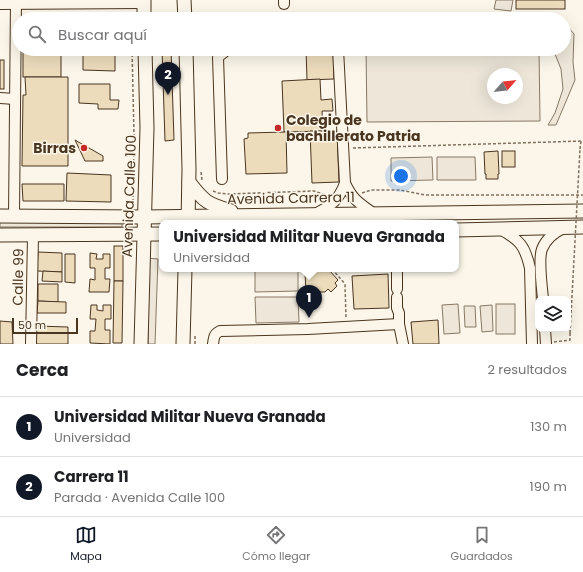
<!DOCTYPE html>
<html lang="es">
<meta charset="utf-8">
<style>
body{margin:0;font-family:Poppins,sans-serif;background:#f2f2f2;color:#202124}
.controls{position:absolute;right:12px;bottom:12px;display:grid;overflow:hidden;border-radius:8px;box-shadow:0 4px 16px #0002}
.controls button{width:36px;height:36px;display:grid;place-items:center;padding:0;border:0;border-bottom:1px solid #e0e0e0;background:#fff;color:#202124;font:20px sans-serif}
.compass{position:absolute;left:487px;top:68px;width:36px;height:36px;border-radius:50%;background:#fff;box-shadow:0 4px 16px #0002;rotate:63deg}
.scale{position:absolute;left:12px;bottom:10px;width:66px;box-sizing:border-box;padding-left:4px;border:2px solid #4a3520;border-top:0;font-size:11px;line-height:14px;white-space:nowrap;color:#4a3520;-webkit-text-stroke:3px #fbf6e9;paint-order:stroke}
.you{position:absolute;left:401px;top:176px;width:14px;height:14px;margin:-10px;border:3px solid #fff;border-radius:50%;background:#1a73e8;box-shadow:0 0 0 6px #1a73e833}
.badge{display:grid;place-items:center;width:26px;height:26px;border-radius:50%;background:#111827;color:#fff;font-size:13px;font-weight:700}
.pin{position:absolute;translate:-50% -33px;filter:drop-shadow(0 1px 2px #0008)}
.pin::after{content:'';position:absolute;top:21px;width:14px;height:12px;background:inherit;clip-path:polygon(0 0,100% 0,50% 100%)}
.popup{position:absolute;left:159px;top:220px;width:300px;height:52px;box-sizing:border-box;display:grid;place-content:center;border-radius:8px;background:#fff;filter:drop-shadow(0 1px 3px #0005);font-size:13px;white-space:nowrap;color:#757577}
.popup b{font-size:15px;color:#202124}
.popup::after{content:'';position:absolute;left:50%;top:100%;margin-left:-8px;border:8px solid transparent;border-top-color:#fff}
.list{margin:0;padding:0;list-style:none}
h2{display:flex;justify-content:space-between;align-items:center;height:52px;margin:0;padding:0 16px;font-size:17px}
h2 small{font-size:13px;font-weight:400;color:#757577}
.list li{display:grid;grid-template-columns:26px 1fr auto;gap:12px;align-items:center;box-sizing:border-box;height:60px;padding:0 16px;border-top:1px solid #e0e0e0}
.list b{display:block;font-size:15px;white-space:nowrap}
.list p{margin:0;font-size:13px;white-space:nowrap;color:#757577}
.list em{font-size:13px;font-style:normal;color:#757577}
.icon{flex:none;width:22px;height:22px;fill:none;stroke:currentColor;stroke-width:2;stroke-linecap:round;stroke-linejoin:round}
.map{position:relative;flex:none;width:583px;height:344px;overflow:hidden}
.search{position:absolute;background:#fff;box-shadow:0 4px 16px #0002;left:12px;right:12px;top:12px;height:44px;display:flex;align-items:center;gap:10px;box-sizing:border-box;padding:0 14px;border-radius:22px;color:#757577;font-size:15px}
.sheet{height:172px;background:#fff}
nav{display:flex;justify-content:space-around;align-items:center;box-sizing:border-box;height:56px;border-top:1px solid #e0e0e0;background:#fff;font-size:11px;color:#757577}
nav a{display:grid;justify-items:center;gap:2px}
nav .on{color:#111827}
.map>svg:first-child{display:block}
</style>
<div class="map">
<svg width="583" height="344" viewBox="0 0 583 344">
<rect width="100%" height="100%" fill="#fbf6e9"/>
<g fill="#ede6d9" stroke="#887966" fill-rule="evenodd">
<path d="M496,0H513L511,11L494,9Z"/>
<path d="M564,26L568,27L574,34L573,62L575,80L556,125H548L555,113L563,89L561,69L553,49H564Z"/>
<path d="M366,49H539L540,121L367,122ZM493,74H517V98H493Z"/>
<path d="M432,157L433,180L391,181V158Z"/>
<path d="M437,157H475L476,180H437Z"/>
<rect x="0" y="219" width="122" height="8"/>
<path d="M148,258L158,259L155,344H148Z"/>
<path d="M255,269H298V291L255,292Z"/>
<path d="M255,297H298L299,322L256,323Z"/>
<path d="M458,304L460,333L444,334L442,305Z"/>
<rect x="496" y="304" width="19" height="30"/>
<path d="M492,305L493,331L482,332L480,306Z"/>
<path d="M464,306H475L476,327H465Z"/>
</g>
<g fill="#ecdcbc" stroke="#4a3520">
<rect x="516" y="0" width="49" height="9"/>
<rect x="23" y="49" width="38" height="28"/>
<path d="M83,49H115V71L83,70Z"/>
<path d="M162,49H171L174,140L165,141Z"/>
<path d="M306,49H333L334,79L307,80Z"/>
<rect x="0" y="60" width="4" height="29"/>
<path d="M25,77H68V166H22L23,95H26Z"/>
<path d="M320,79L321,100L332,99L333,111H322L323,131L284,132L282,81Z"/>
<path d="M79,84H110V100H119L118,109H98V104L79,103Z"/>
<path d="M310,131H337L339,182L312,183Z"/>
<path d="M286,132L287,173L246,174L244,139L248,138V133Z"/>
<path d="M75,140L103,156V161H85Z"/>
<path d="M498,151L499,174H498V179H486V174H485L484,152Z"/>
<rect x="502" y="151" width="13" height="16"/>
<path d="M67,173L111,175V202L66,201Z"/>
<path d="M22,184H64V201H23Z"/>
<rect x="114" y="246" width="9" height="35"/>
<path d="M38,252L62,253V272L37,271Z"/>
<path d="M90,253L97,254L96,259H103V254H110V268H105V279H110L109,292H89L90,279L95,280V268H90Z"/>
<path d="M65,254H75V283L65,282Z"/>
<path d="M316,270H329L338,280L335,283L337,286L331,292L328,289L325,292H306L305,273H314Z"/>
<path d="M43,271L62,272V282L42,281Z"/>
<path d="M388,274L389,308L354,309L352,276Z"/>
<path d="M114,281H123L122,343H113Z"/>
<path d="M38,284H58V302L38,301Z"/>
<path d="M38,301L66,302V313H37Z"/>
<path d="M91,305H97V310L103,311V305H111V319H105V330H110V344L90,343V331H95L96,319H90Z"/>
<path d="M438,320L439,344H413L411,322Z"/>
<path d="M0,321L12,322L13,344H0Z"/>
<path d="M36,326L68,327V344H36Z"/>
</g>
<g fill="none" stroke-linecap="round" stroke-linejoin="round">
<g stroke="#4a3520" stroke-width="12">
<g id="minor">
<path d="M0,4L144,3"/>
<path d="M284,4V0"/>
<path d="M0,98L15,99"/>
<path d="M222,179L218,57L228,49"/>
<path d="M345,183C352,199 359,203 373,213"/>
<path d="M315,214C331,206 339,200 345,183L338,49"/>
<path d="M14,216L16,0"/>
<path d="M500,229C520,240 525,246 530,268L532,344"/>
<path d="M397,269V289"/>
<path d="M397,297V308L399,313V324L403,344"/>
<path d="M543,299C542,287 538,259 542,249C546,239 555,232 564,228"/>
<path d="M545,329L546,344"/>
<path d="M31,344L33,235"/>
<path d="M213,344C214,337 214,334 220,331L308,329L399,324"/>
</g>
</g>
<g stroke="#4a3520" stroke-width="15">
<g id="major">
<path d="M144,0V19"/>
<path d="M184,0L185,19"/>
<path d="M186,49L189,169L188,223"/>
<path d="M189,182C204,202 208,204 231,211"/>
<path d="M0,216L144,217L583,211"/>
<path d="M456,230L583,227"/>
<path d="M0,235L162,234"/>
<path d="M141,344L147,128L145,49"/>
<path d="M183,344L185,269"/>
</g>
</g>
<g stroke="#7f6f5c" stroke-width="1.5" stroke-dasharray="3 2" stroke-linecap="butt">
<path d="M131,13V19"/>
<path d="M132,49L134,135L133,206"/>
<path d="M353,148L583,141"/>
<path d="M580,149L581,141"/>
<path d="M201,172L202,180"/>
<path d="M213,191L218,193L228,194L314,191L326,195"/>
<path d="M362,193L371,190H400L425,195H583"/>
<path d="M318,269V270"/>
<path d="M332,269L345,284L346,318"/>
<path d="M554,342L570,340V333"/>
<path d="M195,344V334"/>
</g>
<use href="#minor" stroke="#fbf6e9" stroke-width="10"/>
<use href="#major" stroke="#fbf6e9" stroke-width="13"/>
<path stroke="#7f6f5c" stroke-width="1.5" stroke-dasharray="3 2" stroke-linecap="butt" d="M570,333L580,149"/>
</g>
<g fill="#c62828" stroke="#fbf6e9" stroke-width="1.5">
<circle cx="278" cy="128" r="4"/>
<circle cx="84" cy="148" r="4"/>
</g>
<g text-anchor="middle" stroke-width="3" stroke-linejoin="round" paint-order="stroke">
<g font-size="14" font-weight="bold" fill="#4a3520" stroke="#fbf6e9" text-anchor="start">
<text x="286" y="125">Colegio de<tspan x="286" dy="16">bachillerato Patria</tspan></text>
<text x="76" y="153" text-anchor="end">Birras</text>
</g>
<g font-size="14" fill="#4a3520" stroke="#fbf6e9">
<text transform="translate(129 196) rotate(-88)" y="5">Avenida Calle 100</text>
<text transform="translate(291 198) rotate(-1)" y="5">Avenida Carrera 11</text>
<text transform="translate(18 277) rotate(-89)" y="5">Calle 99</text>
</g>
</g>
</svg>
<div class="controls">
<button><svg class="icon" aria-label="layers" viewBox="0 0 24 24"><path d="M12 4l9 5-9 5-9-5zM3 14l9 5 9-5"/></svg></button>
</div>
<svg class="compass" viewBox="-18 -18 36 36"><path d="M0-13l5 13h-10z" fill="#e53935"/><path d="M0 13l5-13h-10z" fill="#757577"/></svg>
<div class="scale">50 m</div>
<div class="you"></div>
<div class="pin badge" style="left:309px;top:318px">1</div>
<div class="popup"><b>Universidad Militar Nueva Granada</b>Universidad</div>
<div class="pin badge" style="left:168px;top:95px">2</div>
<div class="search"><svg class="icon" aria-label="search" viewBox="0 0 24 24"><circle cx="10" cy="10" r="6"/><path d="M15 15l6 6"/></svg>Buscar aquí</div>
</div>
<section class="sheet">
<h2>Cerca<small>2 resultados</small></h2>
<ul class="list">
<li><span class="badge">1</span><div><b>Universidad Militar Nueva Granada</b><p>Universidad</p></div><em>130 m</em></li>
<li><span class="badge">2</span><div><b>Carrera 11</b><p>Parada · Avenida Calle 100</p></div><em>190 m</em></li>
</ul>
</section>
<nav>
<a class="on"><svg class="icon" aria-label="map" viewBox="0 0 24 24"><path d="M3 6l6-2 6 2 6-2v14l-6 2-6-2-6 2zM9 4v14M15 6v14"/></svg>Mapa</a>
<a><svg class="icon" aria-label="directions" viewBox="0 0 24 24"><path d="M12 3l9 9-9 9-9-9zM9 14v-3h6M13 9l2 2-2 2"/></svg>Cómo llegar</a>
<a><svg class="icon" aria-label="saved" viewBox="0 0 24 24"><path d="M7 4h10v16l-5-4-5 4z"/></svg>Guardados</a>
</nav>
